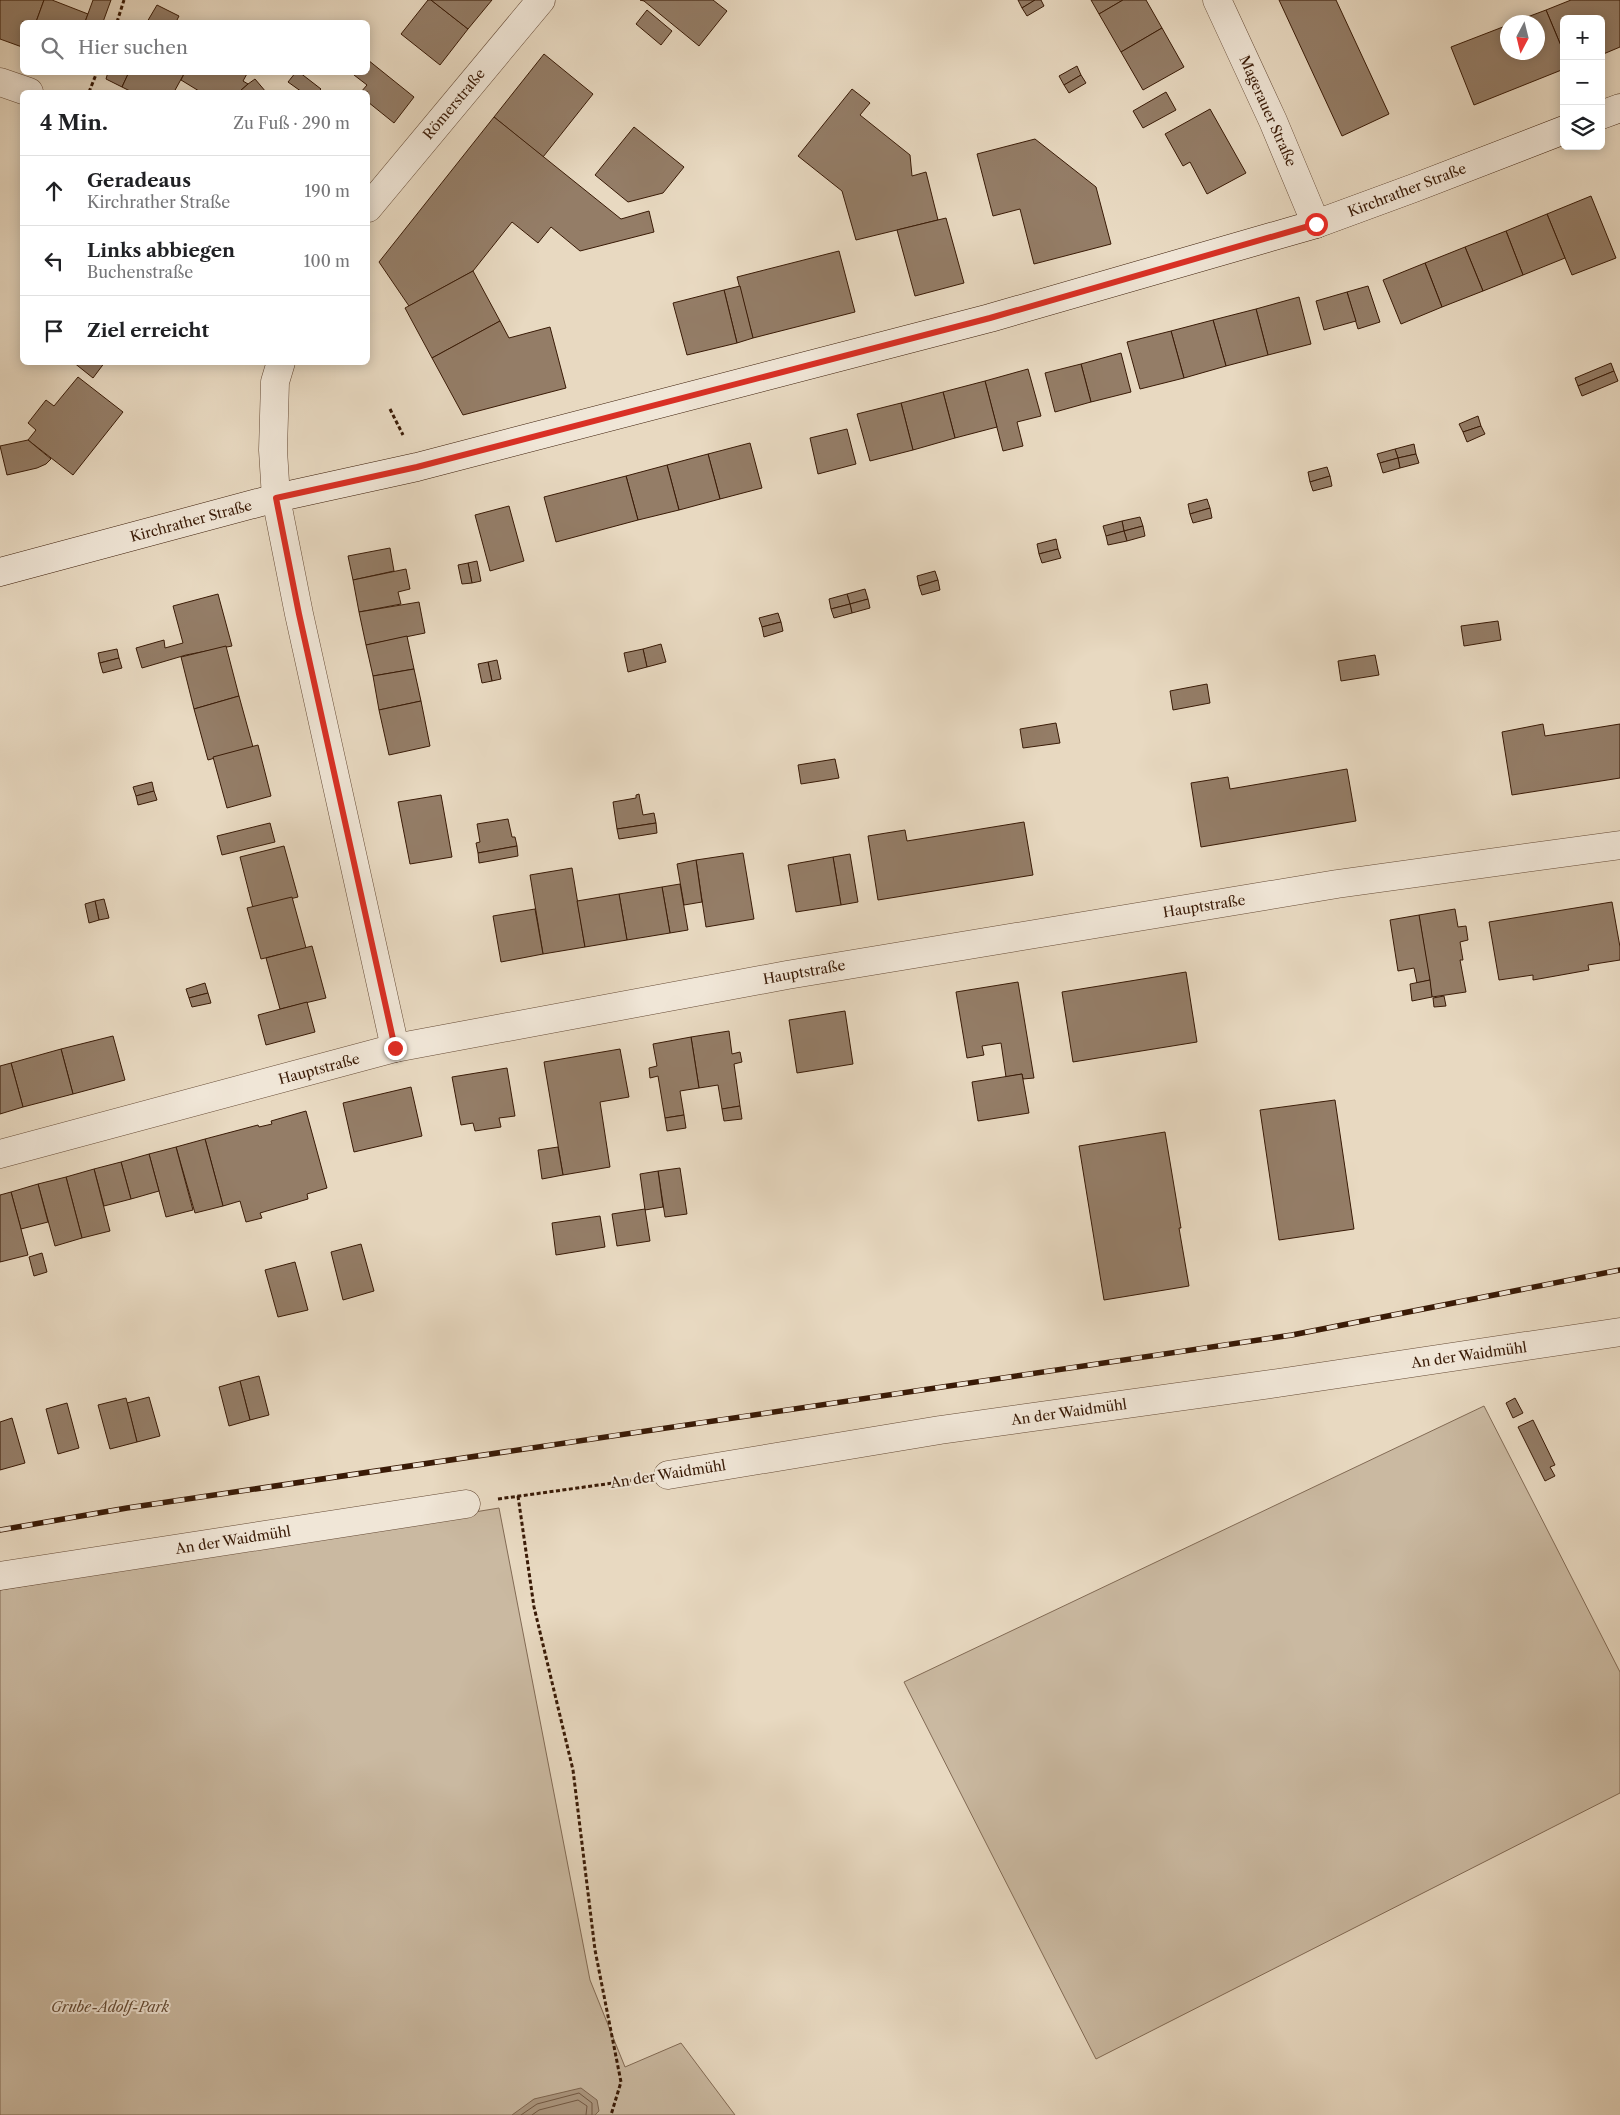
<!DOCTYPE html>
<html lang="de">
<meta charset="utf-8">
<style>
body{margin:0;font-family:"Libre Caslon Text",serif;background:#f6f6f6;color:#202124}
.controls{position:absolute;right:15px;top:15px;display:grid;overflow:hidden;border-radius:8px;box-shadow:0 2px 12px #0003}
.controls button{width:45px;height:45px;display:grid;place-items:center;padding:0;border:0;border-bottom:1px solid #e0e0e0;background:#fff;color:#202124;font:25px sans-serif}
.compass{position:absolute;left:1500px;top:15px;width:45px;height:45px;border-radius:50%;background:#fff;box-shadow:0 2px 12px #0003;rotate:187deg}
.stop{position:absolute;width:15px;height:15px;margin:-11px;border:4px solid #d93025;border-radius:50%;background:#fff}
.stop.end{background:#d93025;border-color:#fff;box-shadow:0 1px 5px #0008}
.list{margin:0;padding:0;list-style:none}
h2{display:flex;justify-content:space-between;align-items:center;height:65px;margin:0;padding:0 20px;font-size:21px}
h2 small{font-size:16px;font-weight:400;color:#757577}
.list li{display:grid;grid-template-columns:32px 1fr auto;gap:15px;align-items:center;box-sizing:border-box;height:70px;padding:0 20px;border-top:1px solid #e0e0e0}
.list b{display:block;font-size:19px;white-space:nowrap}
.list p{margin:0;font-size:16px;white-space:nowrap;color:#757577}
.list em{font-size:16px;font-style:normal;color:#757577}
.icon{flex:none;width:28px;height:28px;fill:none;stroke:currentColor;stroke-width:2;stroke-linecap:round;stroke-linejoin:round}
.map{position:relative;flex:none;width:1620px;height:2115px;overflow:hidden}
.search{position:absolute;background:#fff;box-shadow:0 2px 12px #0003;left:20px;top:20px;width:350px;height:55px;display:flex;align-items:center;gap:12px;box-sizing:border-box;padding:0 18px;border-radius:8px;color:#757577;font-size:19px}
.panel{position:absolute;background:#fff;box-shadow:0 2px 12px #0003;left:20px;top:90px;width:350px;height:275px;border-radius:8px}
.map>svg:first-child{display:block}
</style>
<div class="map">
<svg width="1620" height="2115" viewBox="0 0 1620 2115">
<rect width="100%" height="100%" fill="#e8d9c1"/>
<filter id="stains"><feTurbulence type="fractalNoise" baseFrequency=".004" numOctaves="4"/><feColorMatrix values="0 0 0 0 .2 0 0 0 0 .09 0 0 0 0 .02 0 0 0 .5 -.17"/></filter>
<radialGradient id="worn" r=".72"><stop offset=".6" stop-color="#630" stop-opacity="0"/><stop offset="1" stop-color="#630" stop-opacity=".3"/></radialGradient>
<g fill="#cab9a1" stroke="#826a54">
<path d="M1484,1406L1620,1672V1793L1096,2059L904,1682Z"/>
<path d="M499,1508L590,1980L625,2067L681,2043L735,2115H0V1590Z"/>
</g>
<path fill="#ac9881" stroke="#7e6650" d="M581,2088L597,2100L599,2111L595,2115H512L534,2099Z"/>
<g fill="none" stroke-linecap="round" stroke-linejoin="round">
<g stroke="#725944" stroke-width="1">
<path d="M521,2115L537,2104L579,2093L592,2103V2115"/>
<path d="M532,2115L539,2110L578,2100L587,2106L586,2115"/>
</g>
</g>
<g fill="#947d67" stroke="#391a06">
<path d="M0,0H44L36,22H22V47L0,39Z"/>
<path d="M44,0H52L88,14L85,22H36Z"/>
<path d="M93,0H111L103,22H85Z"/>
<path d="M428,0H431L468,29L440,65L401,34Z"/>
<path d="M431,0H492L468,29Z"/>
<path d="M640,0H713L727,11L699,46L644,1Z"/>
<path d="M1018,0H1035L1022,8Z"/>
<path d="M1035,0H1041L1044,6L1027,16L1022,8Z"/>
<path d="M1091,0H1123L1099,14Z"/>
<path d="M1123,0H1146L1162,28L1121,52L1099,14Z"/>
<path d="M1279,0H1336L1389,114L1342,136Z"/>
<path d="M1571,0H1620V47L1601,55V19H1564V53L1546,10Z"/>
<path d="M157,5L179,16L176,22H147Z"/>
<path d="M647,10L672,31L661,45L636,24Z"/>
<path d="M1546,10L1564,53V69L1474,105L1451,47L1508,25V52H1538V22H1514Z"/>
<path d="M1162,28L1184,67L1143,90L1121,52Z"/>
<path d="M544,54L593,94L543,157L494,117Z"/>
<path d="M368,60L414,97L394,123L368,102V92H361L367,85L354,75L356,72H368Z"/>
<path d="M1077,66L1081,75L1064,85L1059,76Z"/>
<path d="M108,72H129L122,87L106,79Z"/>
<path d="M129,72H185L174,92H132L122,87Z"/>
<path d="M185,72H248L243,81L248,84L239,92H198L199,91L181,80Z"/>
<path d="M296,72H299L321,89L318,92H302L288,82Z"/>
<path d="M1081,75L1086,83L1069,93L1064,85Z"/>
<path d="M255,79L266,92H239L248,84Z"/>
<path d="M852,89L870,103L860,115L910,155L912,176L926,172L938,220L856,240L842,191L798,156Z"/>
<path d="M1166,92L1176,110L1143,128L1133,111Z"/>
<path d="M1210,109L1246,173L1207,194L1190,162L1183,166L1165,134Z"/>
<path d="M494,117L621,219L649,211L654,232L580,251L551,227L538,243L512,222L473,271L409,306L379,262Z"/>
<path d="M634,127L684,167L663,193L628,202L595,175Z"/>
<path d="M1035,139L1096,187L1111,244L1034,264L1020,209L993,216L977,154Z"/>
<path d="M1591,196L1616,258L1572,275L1547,214Z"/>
<path d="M1547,214L1565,258L1523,275L1506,231Z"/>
<path d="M946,218L964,283L915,296L897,230Z"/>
<path d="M1506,231L1523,275L1483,291L1465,247Z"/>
<path d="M1465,247L1483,291L1442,307L1425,263Z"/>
<path d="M839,251L855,312L753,338L737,277Z"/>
<path d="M1425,263L1442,307L1401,324L1383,280Z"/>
<path d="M473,271L500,321L432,358L405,308Z"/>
<path d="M740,286L753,338L737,343L724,290Z"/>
<path d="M1368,286L1380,322L1358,329L1347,292Z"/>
<path d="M724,290L737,343L687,355L673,303Z"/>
<path d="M1347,292L1356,321L1324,330L1316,301Z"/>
<path d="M1299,297L1311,344L1268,355L1256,309Z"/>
<path d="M1256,309L1268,355L1226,366L1213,320Z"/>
<path d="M1213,320L1226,366L1184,378L1171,331Z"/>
<path d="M500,321L509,338L550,327L566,388L463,415L432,358Z"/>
<path d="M1171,331L1184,378L1140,389L1127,342Z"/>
<path d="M1121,353L1131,392L1091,402L1081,364Z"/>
<path d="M73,362H105L93,378Z"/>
<path d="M1611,363L1614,371L1578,386L1575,378Z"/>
<path d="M1081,364L1091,402L1055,412L1045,373Z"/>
<path d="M1028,369L1041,416L1017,422L1023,446L1003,451L985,381Z"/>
<path d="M1614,371L1618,381L1582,396L1578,386Z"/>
<path d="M78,377L123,412L73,475L28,440L36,430L28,423L46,400L54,406Z"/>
<path d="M985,381L997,427L955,438L943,392Z"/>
<path d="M943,392L955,438L913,450L901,403Z"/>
<path d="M901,403L913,450L870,461L857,414Z"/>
<path d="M1478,416L1481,426L1463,432L1459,424Z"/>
<path d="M1481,426L1485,434L1467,442L1463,432Z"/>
<path d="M847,429L856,464L818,474L810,438Z"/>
<path d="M28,440L51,459L46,464L37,468L7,475L0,446Z"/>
<path d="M750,443L762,488L720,499L708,454Z"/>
<path d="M1414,444L1416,454L1398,458L1395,449Z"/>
<path d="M1395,449L1398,458L1380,463L1377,454Z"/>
<path d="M708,454L720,499L679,510L667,465Z"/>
<path d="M1416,454L1419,463L1400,468L1398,458Z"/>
<path d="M1398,458L1400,468L1383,473L1380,463Z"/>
<path d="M667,465L679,510L638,520L626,476Z"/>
<path d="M1327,467L1330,476L1310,482L1308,472Z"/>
<path d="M626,476L638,520L556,542L544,497Z"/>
<path d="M1330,476L1332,486L1313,491L1310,482Z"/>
<path d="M1207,499L1210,508L1190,514L1188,504Z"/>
<path d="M509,506L524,561L490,571L475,515Z"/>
<path d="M1210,508L1212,518L1193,523L1190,514Z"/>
<path d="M1140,517L1143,526L1124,531L1122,521Z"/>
<path d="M1122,521L1124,531L1106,536L1103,526Z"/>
<path d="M1143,526L1145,536L1127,541L1124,531Z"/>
<path d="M1124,531L1127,541L1108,545L1106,536Z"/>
<path d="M1056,539L1058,549L1039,554L1037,544Z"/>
<path d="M390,548L394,571L353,580L348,556Z"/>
<path d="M1058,549L1061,558L1042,563L1039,554Z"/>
<path d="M477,561L481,581L472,583L468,563Z"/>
<path d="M468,563L472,583L462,584L458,565Z"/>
<path d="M406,569L410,589L398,592L401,604L359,612L353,580Z"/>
<path d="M935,571L938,580L919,586L917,576Z"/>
<path d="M938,580L940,590L922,595L919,586Z"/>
<path d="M865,589L868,599L850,604L847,594Z"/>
<path d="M218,594L232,646L186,655L142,668L136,648L164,640L165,648L183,643L173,606Z"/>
<path d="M847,594L850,604L831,609L829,599Z"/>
<path d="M868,599L870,608L852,613L850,604Z"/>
<path d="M419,602L425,633L366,645L359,612Z"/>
<path d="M850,604L852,613L834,618L831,609Z"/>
<path d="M778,613L781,622L762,627L759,618Z"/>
<path d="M1498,621L1501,640L1464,646L1461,626Z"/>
<path d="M781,622L783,631L764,637L762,627Z"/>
<path d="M407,636L414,669L373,676L366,645Z"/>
<path d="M661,644L666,662L647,667L643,649Z"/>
<path d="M226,646L239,696L194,709L181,657Z"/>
<path d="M117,649L119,658L100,663L98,653Z"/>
<path d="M643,649L647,667L628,672L624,653Z"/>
<path d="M1375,655L1379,675L1341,681L1338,661Z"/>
<path d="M119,658L122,668L103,673L100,663Z"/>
<path d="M497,660L501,679L492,681L488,662Z"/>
<path d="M488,662L492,681L482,683L478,664Z"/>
<path d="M414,669L421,701L379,710L373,676Z"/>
<path d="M1207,684L1210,703L1173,710L1170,691Z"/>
<path d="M239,696L253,747L208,760L194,709Z"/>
<path d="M421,701L430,746L389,755L379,710Z"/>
<path d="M1056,723L1060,743L1023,748L1020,729Z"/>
<path d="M1543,724L1545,736L1620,724V778L1512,795L1502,732Z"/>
<path d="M258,745L271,796L227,808L213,757Z"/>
<path d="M835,759L839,778L801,784L798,765Z"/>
<path d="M1347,769L1356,821L1201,847L1191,783L1228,777L1230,789Z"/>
<path d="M152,782L154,791L136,796L133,787Z"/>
<path d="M154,791L157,800L138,805L136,796Z"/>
<path d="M639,794L643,815L654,813L656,823L617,829L613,802L636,798V795Z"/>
<path d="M441,795L452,857L410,864L398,802Z"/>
<path d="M508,819L512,837H515L517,846L478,853L476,843L480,842L477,824Z"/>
<path d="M1024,822L1033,875L878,900L868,836L905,830L907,841Z"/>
<path d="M270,823L275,842L222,855L217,836Z"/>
<path d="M656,823L657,833L619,839L617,829Z"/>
<path d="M284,846L298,897L253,908L240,857Z"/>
<path d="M517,846L518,856L479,863L478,853Z"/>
<path d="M743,853L754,919L706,927L696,860Z"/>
<path d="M850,854L858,902L841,905L833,857Z"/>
<path d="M833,857L841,905L796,912L788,865Z"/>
<path d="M696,860L702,902L684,905L677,864Z"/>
<path d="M572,868L585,947L543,954L530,875Z"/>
<path d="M680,884L688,930L670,933L662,887Z"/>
<path d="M662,887L670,933L627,940L619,894Z"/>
<path d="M619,894L627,940L585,947L577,901Z"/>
<path d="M292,897L306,948L261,959L247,908Z"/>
<path d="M104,899L109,918L99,920L95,901Z"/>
<path d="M95,901L99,920L89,923L85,904Z"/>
<path d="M1612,902L1620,947V960L1588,965L1589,970L1533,980V975L1499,980L1489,922Z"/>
<path d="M535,909L543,954L501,962L493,916Z"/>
<path d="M1455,909L1458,927L1466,926L1468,940L1460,942L1463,960H1460L1466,992L1432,997L1419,915Z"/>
<path d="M1419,915L1430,980L1417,983L1414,968L1398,971L1390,920Z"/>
<path d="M312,946L326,998L280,1009L266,958Z"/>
<path d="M1186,972L1197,1042L1073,1062L1062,992Z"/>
<path d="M1430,980L1432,997L1412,1001L1410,984Z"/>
<path d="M1018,982L1034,1078L1023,1079L1022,1074L1006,1077L1001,1043L982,1046L984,1055L967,1058L956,992Z"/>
<path d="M205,983L208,993L189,998L186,989Z"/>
<path d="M208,993L211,1003L192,1007L189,998Z"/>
<path d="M1444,996L1446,1006L1434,1007L1433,998Z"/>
<path d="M307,1002L315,1032L266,1045L258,1015Z"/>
<path d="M845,1011L853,1064L797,1073L789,1020Z"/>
<path d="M729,1031L732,1054L740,1052L742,1062L734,1064L740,1106L722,1109L718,1085L699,1088L691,1037Z"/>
<path d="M113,1036L125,1080L73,1094L61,1049Z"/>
<path d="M691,1037L699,1088L680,1091L684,1115L665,1118L658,1076L650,1078L649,1068L657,1066L653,1044Z"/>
<path d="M61,1049L73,1094L23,1107L11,1063Z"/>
<path d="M620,1049L629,1097L600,1102L610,1167L563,1175L544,1062Z"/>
<path d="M11,1063L23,1107L0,1114V1066Z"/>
<path d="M507,1068L515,1116L499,1118L501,1127L475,1131L473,1123L461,1125L452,1077Z"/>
<path d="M1022,1074L1029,1113L978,1121L972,1082Z"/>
<path d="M411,1087L422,1136L354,1152L343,1103Z"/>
<path d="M1335,1100L1354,1229L1279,1240L1260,1110Z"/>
<path d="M740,1106L742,1119L724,1121L722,1109Z"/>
<path d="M306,1111L327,1188L307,1194L308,1199L260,1213L262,1218L246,1222L240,1201L223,1206L205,1139L258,1125L259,1127L272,1124L271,1121Z"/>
<path d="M684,1115L686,1128L667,1131L665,1118Z"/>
<path d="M1165,1132L1181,1228H1179L1189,1286L1104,1300L1079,1146Z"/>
<path d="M205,1139L223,1206L195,1213L176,1147Z"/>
<path d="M176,1147L193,1210L166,1217L149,1154Z"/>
<path d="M558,1147L563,1175L542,1179L538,1150Z"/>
<path d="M149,1154L159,1191L131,1199L121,1162Z"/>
<path d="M121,1162L131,1199L104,1206L94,1169Z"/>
<path d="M680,1168L687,1214L665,1217L658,1171Z"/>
<path d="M94,1169L110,1231L82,1238L66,1177Z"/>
<path d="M658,1171L663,1207L645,1210L640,1174Z"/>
<path d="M66,1177L82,1238L55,1246L38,1184Z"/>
<path d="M38,1184L48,1222L21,1229L11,1192Z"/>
<path d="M11,1192L28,1255L0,1262V1195Z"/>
<path d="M645,1209L650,1241L617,1246L612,1214Z"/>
<path d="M600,1216L605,1247L556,1255L552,1223Z"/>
<path d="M361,1244L374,1291L343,1300L331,1252Z"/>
<path d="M42,1253L47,1272L34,1276L29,1257Z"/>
<path d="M295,1262L308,1310L278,1317L265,1270Z"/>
<path d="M259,1376L269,1415L250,1420L240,1381Z"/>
<path d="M240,1381L250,1420L229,1426L219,1387Z"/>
<path d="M149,1397L160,1436L137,1442L127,1403Z"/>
<path d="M126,1398L137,1442L110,1449L98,1405Z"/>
<path d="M1515,1398L1523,1413L1513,1418L1506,1403Z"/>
<path d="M67,1403L79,1448L58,1454L46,1409Z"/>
<path d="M12,1418L25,1463L0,1470V1422Z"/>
<path d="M1533,1420L1555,1465L1550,1467L1555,1476L1545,1481L1518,1427Z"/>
</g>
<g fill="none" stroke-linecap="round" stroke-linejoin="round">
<g stroke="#654a35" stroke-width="29">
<g id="minor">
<path d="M1217,0L1273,121L1316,224"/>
<path d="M0,82L29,92"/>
<path d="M368,208L541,0"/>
<path d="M281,362L275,382L273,450L276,498L299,614L395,1048"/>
<path d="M0,1154L395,1048L787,975L1337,884L1620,845"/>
<path d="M668,1475L940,1430L1278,1383L1620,1332"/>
<path d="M0,1576L466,1504"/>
</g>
</g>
<g stroke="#391a06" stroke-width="29">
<g id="secondary">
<path d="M1601,115L1620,108"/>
<path d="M0,572L276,498L417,467L990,318L1316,224L1414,188L1564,130"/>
</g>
</g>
<g stroke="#391a06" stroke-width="3" stroke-dasharray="4 2.5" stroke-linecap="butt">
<path d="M117,22L124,0"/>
<path d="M89,92L97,72"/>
<path d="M390,409L403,435"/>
<path d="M518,1496L534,1607L573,1770L595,1950L621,2082L611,2115"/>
<path d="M498,1499L635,1480"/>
</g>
<use href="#minor" stroke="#f0e6d7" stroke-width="28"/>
<use href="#secondary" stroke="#f0e6d7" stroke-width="28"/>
<g stroke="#391a06" stroke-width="5.5">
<path id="rail" d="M0,1530L127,1508L1292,1335L1620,1270"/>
</g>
<use href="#rail" stroke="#f0e6d7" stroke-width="4" stroke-dasharray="11" stroke-linecap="butt"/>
</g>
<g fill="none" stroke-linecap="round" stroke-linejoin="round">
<path stroke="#d93025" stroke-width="6" d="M395,1048L299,614L276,498L417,467L990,318L1316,224"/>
</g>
<g text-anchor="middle" stroke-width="4" stroke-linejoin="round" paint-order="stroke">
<g font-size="14" fill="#391a06" stroke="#f0e6d7">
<text transform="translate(454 104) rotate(-50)" y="5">Römerstraße</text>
<text transform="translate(1268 111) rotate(66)" y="5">Magerauer Straße</text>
<text transform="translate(1407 190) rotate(-21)" y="5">Kirchrather Straße</text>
<text transform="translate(191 521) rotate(-15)" y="5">Kirchrather Straße</text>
<text transform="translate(1204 906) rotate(-9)" y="5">Hauptstraße</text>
<text transform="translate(804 972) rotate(-10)" y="5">Hauptstraße</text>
<text transform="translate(319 1069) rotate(-15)" y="5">Hauptstraße</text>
<text transform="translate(1469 1355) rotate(-8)" y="5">An der Waidmühl</text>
<text transform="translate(1069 1412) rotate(-8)" y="5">An der Waidmühl</text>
<text transform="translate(668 1474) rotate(-9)" y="5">An der Waidmühl</text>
<text transform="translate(233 1540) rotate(-9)" y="5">An der Waidmühl</text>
</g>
<g font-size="14" font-style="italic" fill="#644a34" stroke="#f0e6d7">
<text x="110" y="2012">Grube-Adolf-Park</text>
</g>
</g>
<rect width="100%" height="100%" filter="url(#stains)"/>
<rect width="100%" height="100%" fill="url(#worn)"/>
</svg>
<div class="controls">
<button>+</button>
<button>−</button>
<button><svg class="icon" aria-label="layers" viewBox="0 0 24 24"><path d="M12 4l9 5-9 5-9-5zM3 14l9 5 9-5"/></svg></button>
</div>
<svg class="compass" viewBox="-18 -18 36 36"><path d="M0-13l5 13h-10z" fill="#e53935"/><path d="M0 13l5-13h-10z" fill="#757577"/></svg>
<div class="stop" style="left:1316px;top:224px"></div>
<div class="stop end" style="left:395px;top:1048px"></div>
<div class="search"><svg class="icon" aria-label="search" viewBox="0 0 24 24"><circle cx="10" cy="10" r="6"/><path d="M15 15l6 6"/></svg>Hier suchen</div>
<section class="panel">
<h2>4 Min.<small>Zu Fuß · 290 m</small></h2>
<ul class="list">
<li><svg class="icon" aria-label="ahead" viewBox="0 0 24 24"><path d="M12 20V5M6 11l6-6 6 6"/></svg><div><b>Geradeaus</b><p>Kirchrather Straße</p></div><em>190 m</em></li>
<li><svg class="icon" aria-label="left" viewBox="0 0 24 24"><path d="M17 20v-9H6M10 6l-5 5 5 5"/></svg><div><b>Links abbiegen</b><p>Buchenstraße</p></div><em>100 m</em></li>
<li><svg class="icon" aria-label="arrive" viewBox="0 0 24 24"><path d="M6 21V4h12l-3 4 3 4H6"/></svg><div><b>Ziel erreicht</b></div></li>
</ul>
</section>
</div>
